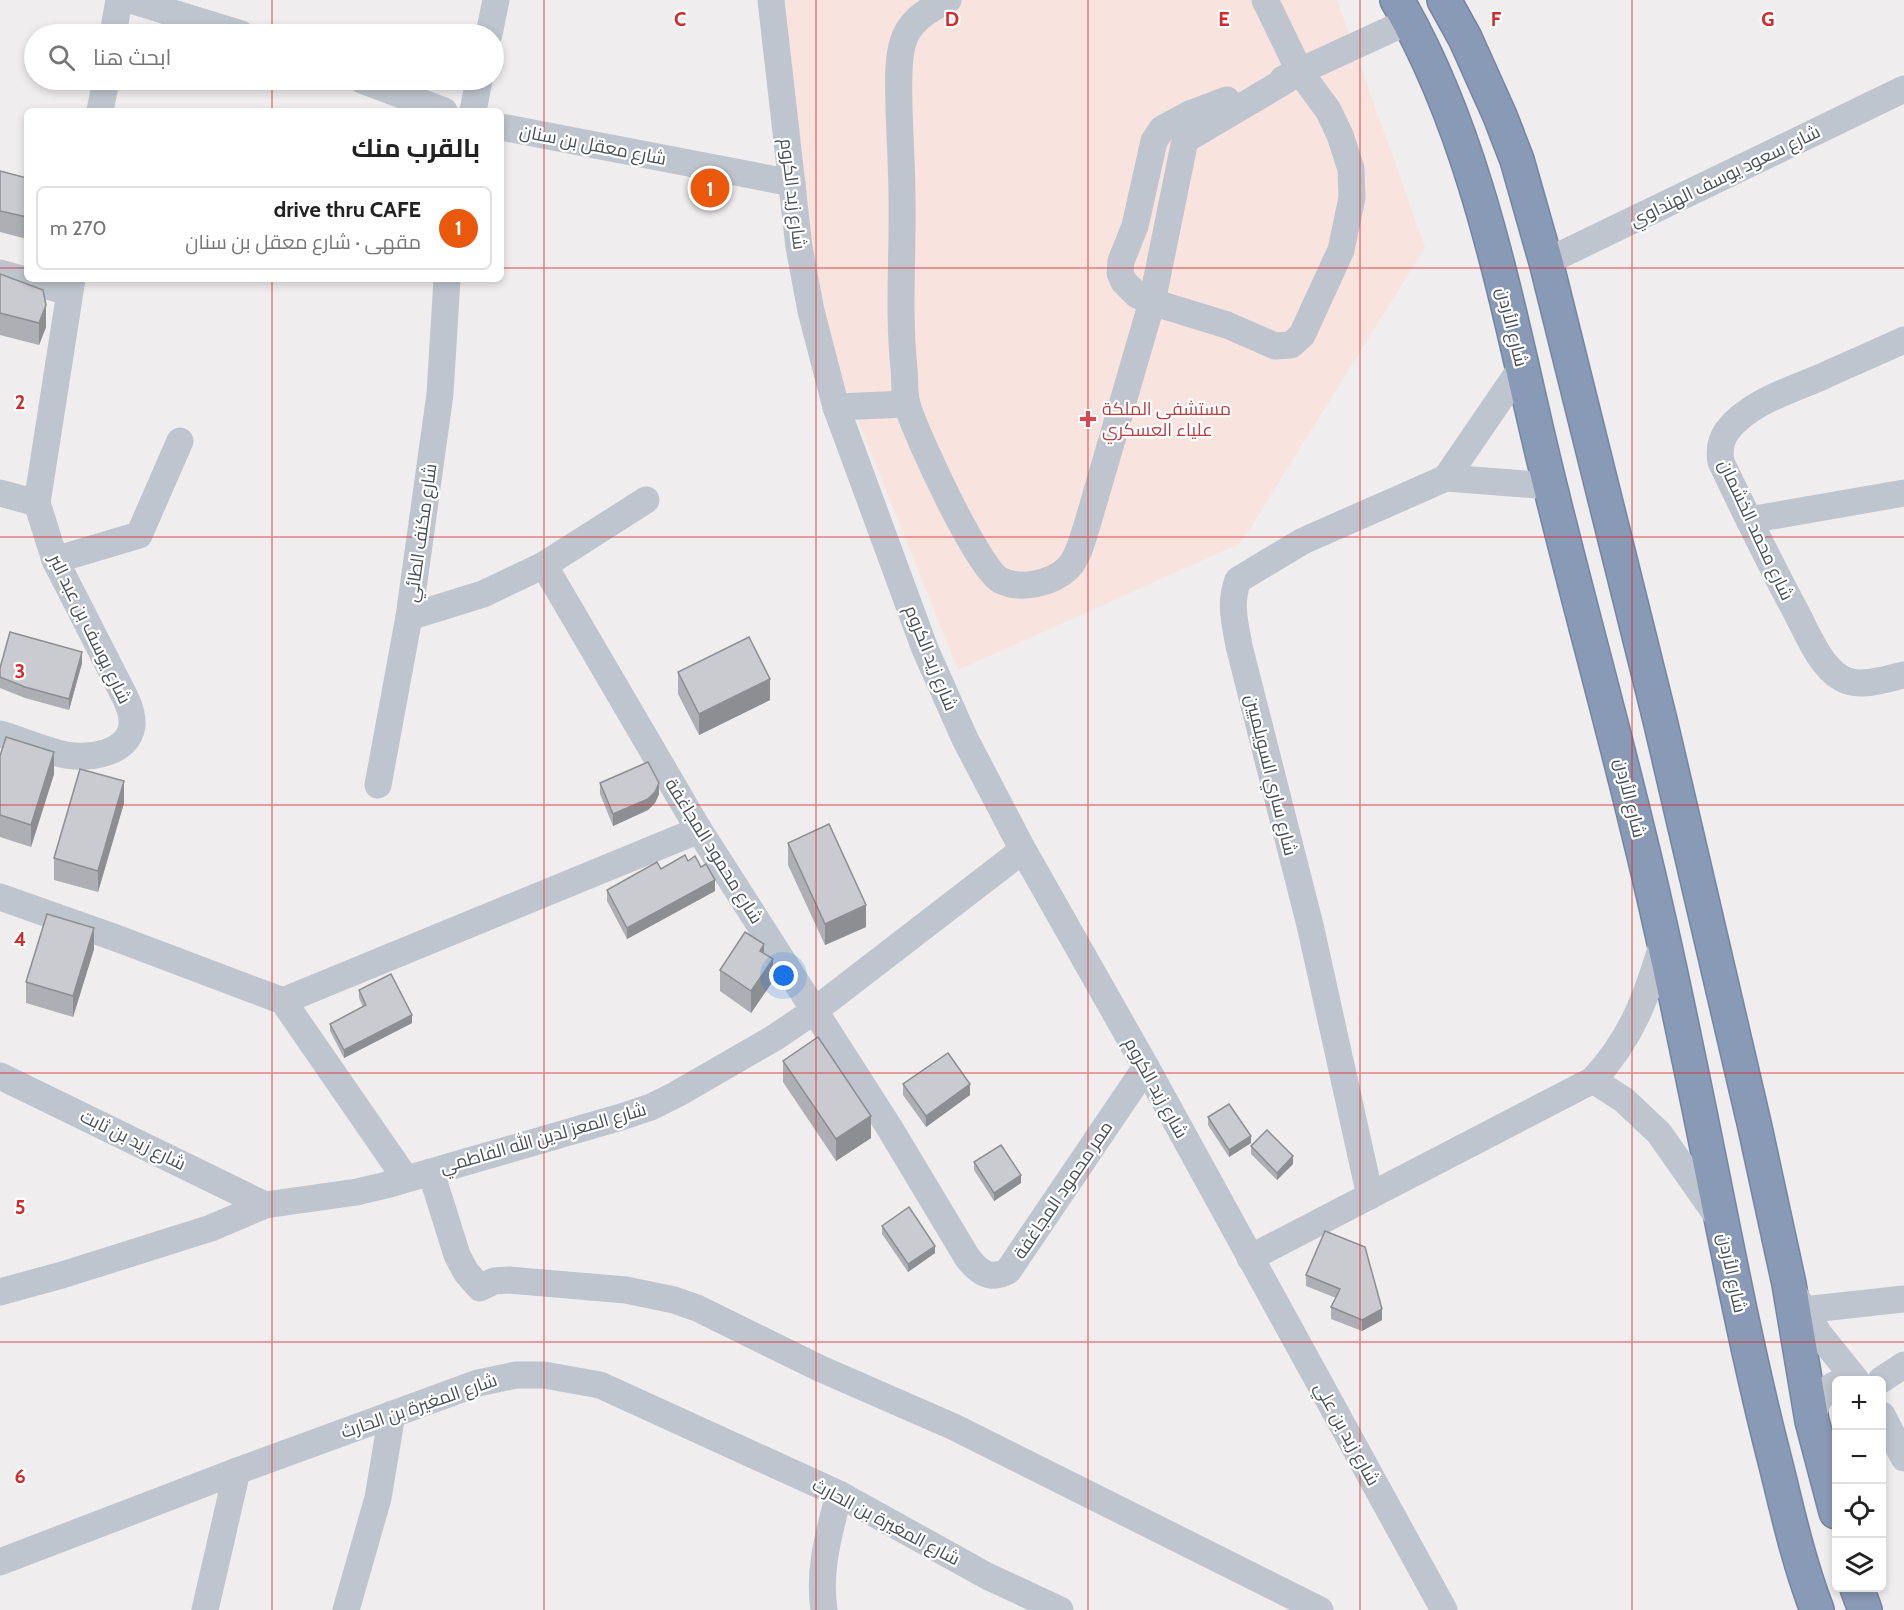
<!DOCTYPE html>
<html lang="ar">
<meta charset="utf-8">
<style>
body{margin:0;font-family:Cabin,Cairo,sans-serif;background:#f2f2f2;color:#222;direction:rtl}
.controls{position:absolute;right:18px;bottom:18px;display:grid;overflow:hidden;border-radius:9px;box-shadow:0 3px 9px #0003}
.controls button{width:54px;height:54px;display:grid;place-items:center;padding:0;border:0;border-bottom:2px solid #e0e0e0;background:#fff;color:#222;font:30px sans-serif}
.you{position:absolute;left:784px;top:976px;width:21px;height:21px;margin:-15px;border:4px solid #fff;border-radius:50%;background:#1a73e8;box-shadow:0 0 0 9px #1a73e833}
.badge{display:grid;place-items:center;width:39px;height:39px;border-radius:50%;background:#ea580c;color:#fff;font-size:20px;font-weight:700}
.pin{position:absolute;translate:-50% -50%;border:3px solid #fff;box-shadow:0 2px 6px #0006}
.list{margin:0;padding:0;list-style:none}
h2{display:flex;justify-content:space-between;align-items:center;height:78px;margin:0;padding:0 24px;font-size:26px}
h2 small{font-size:20px;font-weight:400;color:#767676}
.list li{display:grid;grid-template-columns:39px 1fr auto;gap:18px;align-items:center;box-sizing:border-box;height:84px;margin:0 12px 12px;padding:0 12px;border:2px solid #e0e0e0;border-radius:9px}
.list b{display:block;font-size:22px;white-space:nowrap}
.list p{margin:0;font-size:20px;white-space:nowrap;color:#767676}
.list em{font-size:20px;font-style:normal;color:#767676}
.icon{flex:none;width:33px;height:33px;fill:none;stroke:currentColor;stroke-width:2;stroke-linecap:round;stroke-linejoin:round}
.map{position:relative;flex:none;width:1904px;height:1610px;overflow:hidden;direction:ltr}
.search{position:absolute;background:#fff;box-shadow:0 3px 9px #0003;left:24px;top:24px;width:480px;height:66px;display:flex;align-items:center;gap:15px;box-sizing:border-box;padding:0 21px;border-radius:33px;color:#767676;font-size:22px}
.panel{position:absolute;background:#fff;box-shadow:0 3px 9px #0003;left:24px;top:108px;width:480px;height:174px;border-radius:9px;direction:rtl}
.map>svg:first-child{display:block}
</style>
<div class="map">
<svg width="1904" height="1610" viewBox="0 0 1904 1610">
<rect width="100%" height="100%" fill="#efeded"/>
<path fill="#f8e3de" d="M786,0H1337L1425,247L1241,543L958,670L808,295Z"/>
<g fill="none" stroke-linecap="round" stroke-linejoin="round">
<g stroke="#7485a3" stroke-width="36">
<g id="highway">
<path d="M1397,0C1478,139 1507,307 1544,461C1574,586 1609,710 1639,835C1657,908 1673,982 1688,1055C1717,1192 1741,1330 1776,1465C1788,1514 1799,1563 1817,1610"/>
<path d="M1444,0L1465,38L1500,116L1517,160L1546,262L1660,720L1754,1123L1789,1284L1812,1421L1836,1512"/>
<path d="M1857,1588L1865,1610"/>
</g>
</g>
<g stroke="#bfc5ce" stroke-width="27">
<path d="M131,0L241,34"/>
<path d="M771,0L799,247L811,311L836,407L925,649L965,739L1023,850L1146,1067L1444,1610"/>
<path d="M948,0C927,10 907,22 902,46C897,67 899,89 899,109C900,140 902,170 902,200C903,256 898,312 904,368C905,380 904,393 907,405C916,434 977,567 1000,580C1020,591 1053,583 1068,568C1079,557 1083,537 1088,522L1152,302L1185,140L1300,72"/>
<path d="M113,34L119,0"/>
<path d="M489,34L496,0"/>
<path d="M1283,79L1409,21"/>
<path d="M362,80L444,111"/>
<path d="M1227,100L1190,114L1162,129L1154,141L1135,226L1121,261L1120,273L1124,282L1137,295L1152,302L1227,325L1275,346L1291,345L1302,335L1341,250L1352,198L1351,169L1340,135L1328,110L1300,72L1265,0"/>
<path d="M100,111L106,80"/>
<path d="M473,111L479,80"/>
<path d="M501,127L792,183"/>
<path d="M1546,262L1904,89"/>
<path d="M0,273L69,292"/>
<path d="M1904,340C1876,353 1847,365 1819,378C1788,391 1748,403 1727,431C1720,441 1719,451 1721,462C1745,512 1769,562 1795,610C1807,632 1819,665 1841,678C1859,689 1885,679 1904,675"/>
<path d="M836,407L907,404"/>
<path d="M1446,478L1522,367"/>
<path d="M0,493L37,503"/>
<path d="M1749,520L1904,493"/>
<path d="M55,560L139,535L180,441"/>
<path d="M544,565L646,500"/>
<path d="M409,617L483,594L544,565L699,830L889,1127L967,1257C978,1272 990,1281 1008,1271L1146,1067"/>
<path d="M0,734C22,740 44,751 66,755C89,759 128,754 132,726C133,717 130,708 126,699L55,560L37,503L72,279"/>
<path d="M378,785L409,617L440,394L447,279"/>
<path d="M0,897L116,938L283,1001L406,1179"/>
<path d="M283,1001L699,830"/>
<path d="M0,1076L265,1205"/>
<path d="M1593,1080L1624,1100L1659,1133L1718,1217"/>
<path d="M431,1172L457,1255L466,1272L480,1288L494,1281L509,1280L626,1290L674,1300L697,1308L819,1368L954,1427L1320,1610"/>
<path d="M1370,1196L1310,925L1239,646C1235,622 1229,604 1238,580L1303,541L1446,478L1550,486"/>
<path d="M1250,1258L1593,1080C1632,1038 1647,996 1663,942"/>
<path d="M0,1292L62,1275L211,1228L265,1205L357,1192L386,1185L621,1117L651,1107L677,1094L774,1038L814,1011L1023,850"/>
<path d="M1794,1294L1819,1334L1856,1380"/>
<path d="M1803,1310L1904,1299"/>
<path d="M1881,1380L1904,1365"/>
<path d="M1882,1415L1904,1458"/>
<path d="M1812,1421C1815,1404 1821,1391 1836,1384"/>
<path d="M0,1562L237,1471L478,1383L516,1375H544L600,1385L839,1494L987,1576L1060,1610"/>
<path d="M205,1610L237,1471"/>
<path d="M346,1610L378,1498L392,1414"/>
<path d="M824,1610C818,1570 829,1533 839,1494"/>
</g>
<use href="#highway" stroke="#899ab7" stroke-width="33"/>
</g>
<g fill="#aeafb4">
<path d="M0,171L27,178V239L0,232Z"/>
<path d="M0,274L46,327L39,345L0,335Z"/>
<path d="M82,663L69,710L25,698L0,688V668Z"/>
<path d="M678,672L770,700L699,735L678,694Z"/>
<path d="M0,756L54,774L31,847L0,837Z"/>
<path d="M600,783L659,794L655,803L648,810L613,826L600,794Z"/>
<path d="M124,803L98,892L54,880V858Z"/>
<path d="M788,843L866,927L825,945L788,865Z"/>
<path d="M688,861L715,891L627,939L607,901V890L661,869Z"/>
<path d="M94,949L73,1017L26,1003V982Z"/>
<path d="M764,953L773,981L751,1013L720,991V970Z"/>
<path d="M359,990L412,1023L344,1058L330,1031V1024L363,1007L359,998Z"/>
<path d="M783,1061L871,1138L836,1161L783,1082Z"/>
<path d="M903,1084L970,1095L926,1127L903,1095Z"/>
<path d="M1208,1117L1251,1143L1229,1157L1208,1125Z"/>
<path d="M1251,1146L1293,1164L1277,1180L1251,1154Z"/>
<path d="M974,1162L1021,1183L994,1201L974,1170Z"/>
<path d="M882,1226L935,1253L908,1272L882,1234Z"/>
<path d="M1325,1231L1382,1320L1362,1331L1331,1319V1307L1336,1298L1306,1286V1275Z"/>
</g>
<g fill="#8d8e92">
<path d="M46,305V327L39,345V323Z"/>
<path d="M82,652V663L69,710V699Z"/>
<path d="M770,679V700L699,735V714Z"/>
<path d="M54,752V774L31,847V825Z"/>
<path d="M124,781V803L98,892V871Z"/>
<path d="M659,783V794L655,803L648,810L613,826V814Z"/>
<path d="M715,880V891L627,939V928Z"/>
<path d="M866,905V927L825,945V924Z"/>
<path d="M94,928V949L73,1017V996Z"/>
<path d="M764,944V966L760,951Z"/>
<path d="M773,959V981L751,1013V991Z"/>
<path d="M412,1015V1023L344,1058V1050Z"/>
<path d="M970,1084V1095L926,1127V1116Z"/>
<path d="M871,1116V1138L836,1161V1139Z"/>
<path d="M1251,1136V1143L1229,1157V1150Z"/>
<path d="M1293,1156V1164L1277,1180V1173Z"/>
<path d="M1021,1175V1183L994,1201V1193Z"/>
<path d="M935,1246V1253L908,1272V1264Z"/>
<path d="M1382,1309V1320L1362,1331V1320Z"/>
</g>
<g fill="#cacbd1" stroke="#8d8e92" stroke-width="1.5">
<path d="M0,171L27,178V217L0,211Z"/>
<path d="M0,274L43,290L46,305L39,323L0,313Z"/>
<path d="M10,632L82,652L69,699L25,687L0,677V668Z"/>
<path d="M749,637L770,679L699,714L678,672Z"/>
<path d="M6,737L54,752L31,825L0,815V756Z"/>
<path d="M648,762L659,783L655,792L648,799L613,814L600,783Z"/>
<path d="M80,769L124,781L98,871L54,858Z"/>
<path d="M829,824L866,905L825,924L788,843Z"/>
<path d="M685,855L688,861L695,856L701,867L706,864L715,880L627,928L607,890L657,862L661,869Z"/>
<path d="M47,914L94,928L73,996L26,982Z"/>
<path d="M745,932L764,944L760,951L773,959L751,991L720,970Z"/>
<path d="M391,974L412,1015L344,1050L330,1024L366,1005L359,990Z"/>
<path d="M818,1037L871,1116L836,1139L783,1061Z"/>
<path d="M948,1053L970,1084L926,1116L903,1084Z"/>
<path d="M1229,1104L1251,1136L1229,1150L1208,1117Z"/>
<path d="M1267,1130L1293,1156L1277,1173L1251,1146Z"/>
<path d="M1001,1145L1021,1175L994,1193L974,1162Z"/>
<path d="M909,1207L935,1246L908,1264L882,1226Z"/>
<path d="M1325,1231L1365,1247L1382,1309L1362,1320L1331,1307L1340,1289L1306,1275Z"/>
</g>
<path fill="none" stroke="#d62828" stroke-width="1.5" stroke-opacity="0.55" d="M272,0V34M544,0V1610M816,0V1610M1088,0V1610M1360,0V1610M1632,0V1610M272,80V111M0,268H27M501,268H1904M272,279V1610M0,537H1904M0,805H1904M0,1073H1904M0,1342H1904"/>
<path fill="#e0444e" stroke="#fff" stroke-width="2" d="M1085 410h6v6h6v6h-6v6h-6v-6h-6v-6h6z"/>
<g text-anchor="middle" stroke-width="4.5" stroke-linejoin="round" paint-order="stroke">
<g font-size="18" fill="#474e58" stroke="#fff">
<text transform="translate(593 145) rotate(11)" y="6">شارع معقل بن سنان</text>
<text transform="translate(1725 176) rotate(-26)" y="6">شارع سعود يوسف الهنداوي</text>
<text transform="translate(793 194) rotate(83)" y="6">شارع زيد الكروم</text>
<text transform="translate(1512 327) rotate(76)" y="6">شارع الأردن</text>
<text transform="translate(1756 530) rotate(65)" y="6">شارع محمد الخشمان</text>
<text transform="translate(421 533) rotate(-82)" y="6">شارع مكنف الطائي</text>
<text transform="translate(90 629) rotate(64)" y="6">شارع يوسف بن عبد البر</text>
<text transform="translate(931 658) rotate(68)" y="6">شارع زيد الكروم</text>
<text transform="translate(1271 775) rotate(76)" y="6">شارع ساري السويلميين</text>
<text transform="translate(1630 798) rotate(76)" y="6">شارع الأردن</text>
<text transform="translate(714 851) rotate(58)" y="6">شارع محمود المجاغفة</text>
<text transform="translate(1156 1088) rotate(61)" y="6">شارع زيد الكروم</text>
<text transform="translate(543 1138) rotate(-16)" y="6">شارع المعز لدين الله الفاطمي</text>
<text transform="translate(133 1140) rotate(26)" y="6">شارع زيد بن ثابت</text>
<text transform="translate(1063 1190) rotate(-56)" y="6">ممر محمود المجاغفة</text>
<text transform="translate(1732 1273) rotate(78)" y="6">شارع الأردن</text>
<text transform="translate(419 1406) rotate(-19)" y="6">شارع المغيرة بن الحارث</text>
<text transform="translate(1347 1434) rotate(61)" y="6">شارع زيد بن علي</text>
<text transform="translate(886 1522) rotate(28)" y="6">شارع المغيرة بن الحارث</text>
</g>
<g font-size="18" fill="#be3a42" stroke="#fff" text-anchor="start">
<text x="1102" y="415">مستشفى الملكة<tspan x="1102" dy="21">علياء العسكري</tspan></text>
</g>
</g>
<g font-size="20" text-anchor="middle" font-weight="bold" fill="#d62828" stroke="#fff" stroke-width="4.5" stroke-linejoin="round" paint-order="stroke">
<text x="680" y="26">C</text>
<text x="952" y="26">D</text>
<text x="1224" y="26">E</text>
<text x="1496" y="26">F</text>
<text x="1768" y="26">G</text>
<text x="20" y="409">2</text>
<text x="20" y="678">3</text>
<text x="20" y="946">4</text>
<text x="20" y="1214">5</text>
<text x="20" y="1483">6</text>
</g>
</svg>
<div class="controls">
<button>+</button>
<button>−</button>
<button><svg class="icon" aria-label="locate" viewBox="0 0 24 24"><circle cx="12" cy="12" r="6"/><path d="M12 2v4M12 18v4M2 12h4M18 12h4"/></svg></button>
<button><svg class="icon" aria-label="layers" viewBox="0 0 24 24"><path d="M12 4l9 5-9 5-9-5zM3 14l9 5 9-5"/></svg></button>
</div>
<div class="you"></div>
<div class="pin badge" style="left:710px;top:188px">1</div>
<div class="search"><svg class="icon" aria-label="search" viewBox="0 0 24 24"><circle cx="10" cy="10" r="6"/><path d="M15 15l6 6"/></svg>ابحث هنا</div>
<section class="panel">
<h2>بالقرب منك<small></small></h2>
<ul class="list">
<li><span class="badge">1</span><div><b>drive thru CAFE</b><p>مقهى · شارع معقل بن سنان</p></div><em>270 m</em></li>
</ul>
</section>
</div>
